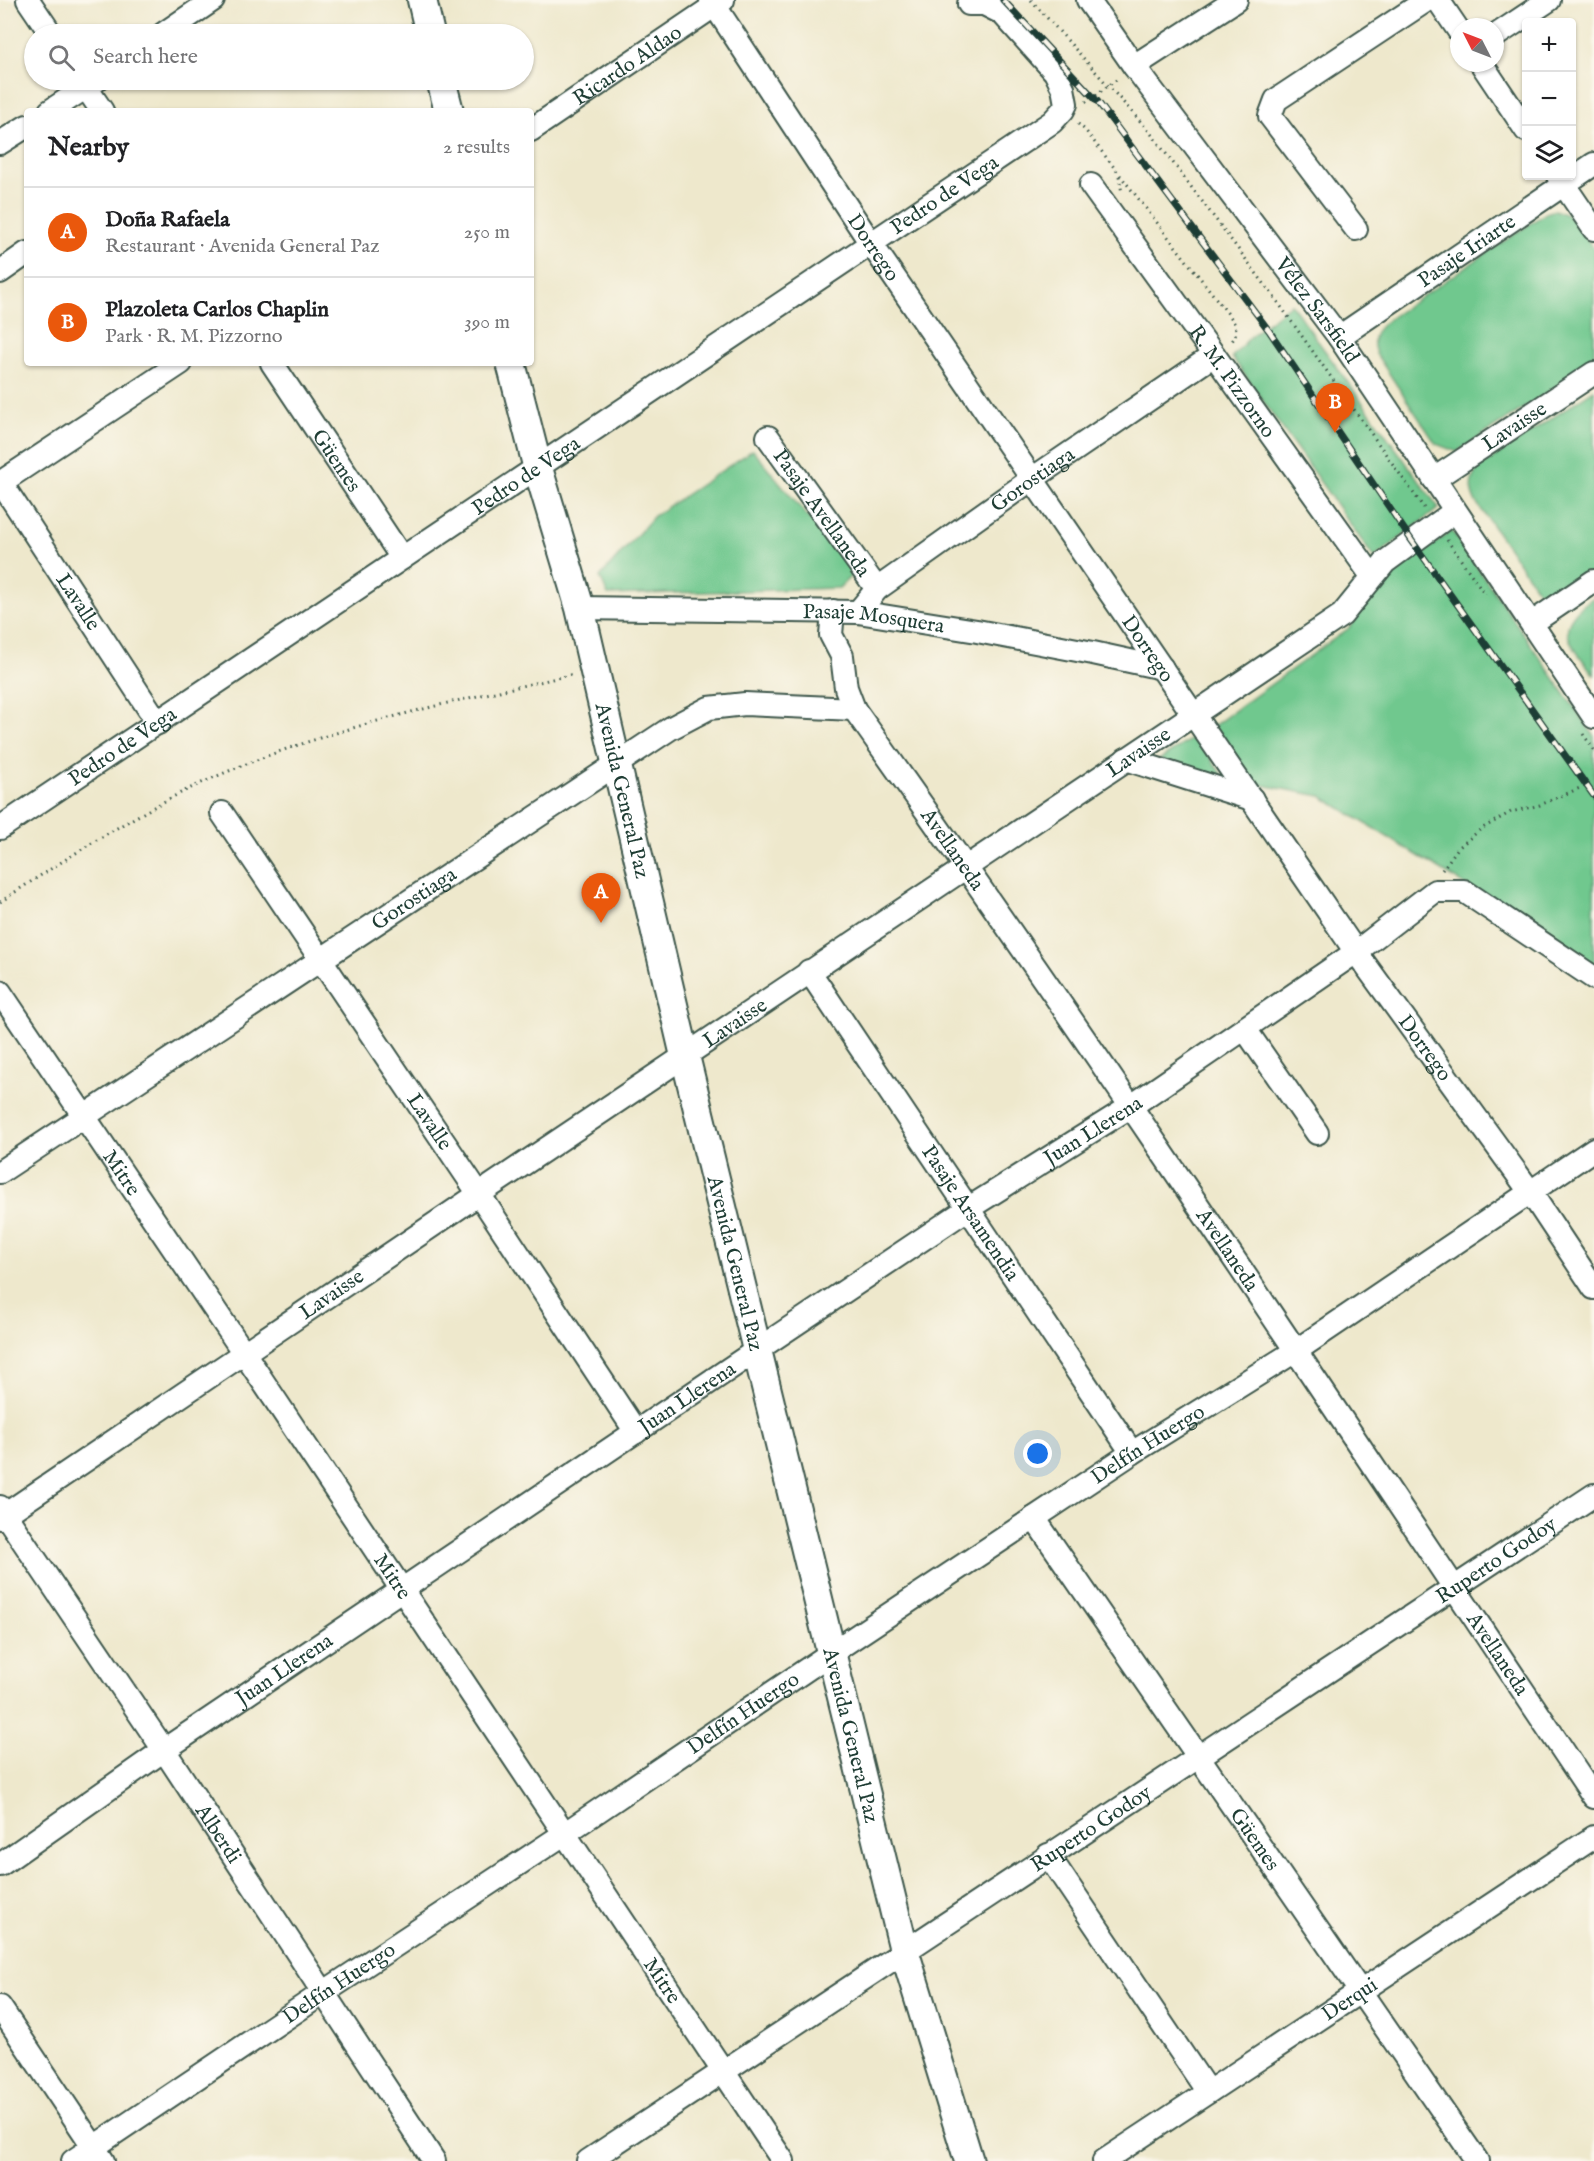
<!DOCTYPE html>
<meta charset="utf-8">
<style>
body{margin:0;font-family:"IM FELL English",serif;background:#f6f6f6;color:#202124}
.controls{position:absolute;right:18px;top:18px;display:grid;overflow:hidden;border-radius:6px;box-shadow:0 2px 4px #0004}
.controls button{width:54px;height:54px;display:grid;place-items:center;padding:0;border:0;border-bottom:2px solid #e0e0e0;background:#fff;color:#202124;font:30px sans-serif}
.compass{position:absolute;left:1450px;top:18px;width:54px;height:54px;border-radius:50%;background:#fff;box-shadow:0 2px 4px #0004;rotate:312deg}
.you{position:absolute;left:1038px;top:1454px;width:21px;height:21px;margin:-15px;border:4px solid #fff;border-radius:50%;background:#1a73e8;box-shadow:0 0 0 9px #1a73e833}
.badge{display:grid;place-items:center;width:39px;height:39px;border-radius:50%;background:#ea580c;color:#fff;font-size:20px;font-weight:700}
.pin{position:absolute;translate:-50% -50px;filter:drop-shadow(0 2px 3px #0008)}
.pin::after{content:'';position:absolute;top:32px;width:21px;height:18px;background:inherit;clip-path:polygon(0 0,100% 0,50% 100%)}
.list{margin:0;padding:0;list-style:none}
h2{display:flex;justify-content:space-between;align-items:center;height:78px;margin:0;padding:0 24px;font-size:26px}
h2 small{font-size:20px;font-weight:400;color:#757577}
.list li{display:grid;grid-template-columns:39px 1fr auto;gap:18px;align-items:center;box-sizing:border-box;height:90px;padding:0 24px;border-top:2px solid #e0e0e0}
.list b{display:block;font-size:22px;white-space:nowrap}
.list p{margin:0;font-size:20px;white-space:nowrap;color:#757577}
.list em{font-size:20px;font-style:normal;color:#757577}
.icon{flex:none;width:33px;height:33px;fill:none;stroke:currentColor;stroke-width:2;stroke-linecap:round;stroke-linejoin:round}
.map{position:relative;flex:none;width:1594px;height:2161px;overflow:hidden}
.search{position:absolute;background:#fff;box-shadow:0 2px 4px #0004;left:24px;top:24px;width:510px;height:66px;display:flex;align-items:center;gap:15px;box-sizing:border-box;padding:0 21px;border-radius:33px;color:#757577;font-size:22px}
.panel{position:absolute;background:#fff;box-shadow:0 2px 4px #0004;left:24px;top:108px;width:510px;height:258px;border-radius:6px}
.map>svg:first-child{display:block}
</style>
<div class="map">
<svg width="1594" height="2161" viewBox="0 0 1594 2161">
<rect width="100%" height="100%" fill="#fbf7ec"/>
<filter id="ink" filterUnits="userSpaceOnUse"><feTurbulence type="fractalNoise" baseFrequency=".0167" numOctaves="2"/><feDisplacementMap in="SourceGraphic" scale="12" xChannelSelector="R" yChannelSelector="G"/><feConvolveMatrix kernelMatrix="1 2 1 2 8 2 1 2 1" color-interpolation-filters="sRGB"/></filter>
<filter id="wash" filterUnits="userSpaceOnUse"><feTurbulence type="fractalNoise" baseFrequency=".008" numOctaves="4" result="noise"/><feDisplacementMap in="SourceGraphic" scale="24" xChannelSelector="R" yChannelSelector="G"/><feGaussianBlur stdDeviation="1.35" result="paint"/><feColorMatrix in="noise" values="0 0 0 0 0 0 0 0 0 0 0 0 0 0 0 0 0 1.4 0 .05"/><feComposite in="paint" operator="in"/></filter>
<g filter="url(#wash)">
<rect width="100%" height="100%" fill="#eee8cc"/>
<g fill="#70c88e" stroke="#488261" stroke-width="1.5">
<path d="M1555,210L1567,215L1576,223L1594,249V362L1457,452L1436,444L1376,354C1369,335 1378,327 1393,316L1546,213Z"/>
<path d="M1291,304L1439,508L1374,558L1232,357L1252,335Z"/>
<path d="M1594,390V575L1559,596H1551L1539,592L1474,499C1469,487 1471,479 1478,468Z"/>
<path d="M753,450L854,573L839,588L608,595L600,577L654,516Z"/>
<path d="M1452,531L1594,736V970L1459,881L1321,796L1256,784L1212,727L1349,628L1382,583Z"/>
<path d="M1594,597V675C1569,641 1550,627 1594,597Z"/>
<path d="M1196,736L1226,781L1159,760Z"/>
</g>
</g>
<g filter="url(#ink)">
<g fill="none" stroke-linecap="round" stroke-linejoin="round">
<g stroke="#3e574b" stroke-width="26">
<g id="minor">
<path d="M28,0L51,34"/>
<path id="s1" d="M711,0L870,242L1356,952L1531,1193L1594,1288"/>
<path id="s2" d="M1088,0L1134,66L1339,337L1594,717"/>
<path d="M1438,0L1459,31"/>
<path d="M163,34L213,0"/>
<path d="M1495,36L1549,0"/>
<path d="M1481,63L1526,130"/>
<path d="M1134,66L1236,0"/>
<path d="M81,80L102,111"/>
<path d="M50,111L97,80"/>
<path id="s3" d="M531,130L723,0"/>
<path d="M0,143L27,126"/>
<path d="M1558,176L1594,229"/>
<path id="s4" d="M1091,185L1214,355L1372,576"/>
<path d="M1356,229L1270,116L1276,100L1427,0"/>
<path d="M0,272L27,253"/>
<path id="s5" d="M1339,337L1594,164"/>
<path id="s6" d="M272,363L402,558"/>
<path id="s7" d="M768,437L877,589"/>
<path id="s8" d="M1434,479L1594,373"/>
<path id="s9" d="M0,481L158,723"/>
<path d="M0,483L181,363"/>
<path id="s10" d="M580,608L858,612L977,631L1093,653L1162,668"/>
<path id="s11" d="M833,611L831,635L842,656L846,688L854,709C1109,1066 1350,1432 1594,1797"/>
<path id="s12" d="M858,612L877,589L1032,479L1214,355"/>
<path d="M1532,623L1594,581"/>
<path d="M1126,759L1252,799"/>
<path id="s13" d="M222,813L479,1194L636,1432"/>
<path id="s14" d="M0,828L1052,122L1063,110L1066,104L1063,88L1055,72L1002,13L984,4H969"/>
<path id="s15" d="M809,971L1132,1453"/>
<path id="s16" d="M0,992L244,1353L783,2161"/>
<path d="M1245,1029L1317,1133"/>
<path id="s17" d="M0,1172L671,728L709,708L745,704L854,709"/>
<path id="s18" d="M0,1507L164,1750L434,2161"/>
<path id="s19" d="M0,1518L479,1194L1342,615L1385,562L1455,511"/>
<path id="s20" d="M1034,1518L1477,2161"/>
<path d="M1048,1855L1208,2092"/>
<path id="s21" d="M0,1865L164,1750L757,1350L969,1208L1130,1107L1356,952L1435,891H1464L1594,978"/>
<path d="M0,2007L103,2161"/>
<path id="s22" d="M73,2161L323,1993L564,1834L831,1653L1132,1453L1297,1350L1594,1149"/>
<path id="s23" d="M588,2161L1594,1495"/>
<path id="s24" d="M1104,2161L1594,1837"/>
</g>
</g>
<g stroke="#3e574b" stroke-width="32">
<g id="major">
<path d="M422,0L430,34"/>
<path d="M441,80L449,111"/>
<path id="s25" d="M511,363L537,465L580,608L685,1056L904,1950L969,2161"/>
</g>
</g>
<g stroke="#3e574b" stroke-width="3" stroke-dasharray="1.5 4.5" stroke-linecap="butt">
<path d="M1031,0L1149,131L1272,294L1424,508"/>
<path d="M1086,102L1119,78"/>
<path d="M1078,124L1085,130L1232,319C1237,327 1238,335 1230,343"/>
<path d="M1119,176L1122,193"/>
<path d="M1447,540L1485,594"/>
<path d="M1583,734L1594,750"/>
<path d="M1442,870L1458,848L1481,829L1511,812L1540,805L1594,782"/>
<path d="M0,902C53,867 107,832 163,802C290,735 434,706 574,674"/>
</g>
<use href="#minor" stroke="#fff" stroke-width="22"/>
<use href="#major" stroke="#fff" stroke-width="28"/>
<g stroke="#1f3d34" stroke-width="7">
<path id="rail" d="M1003,0L1098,102L1270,332L1412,541L1594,796"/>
</g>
<use href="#rail" stroke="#fbf7ec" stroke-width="4.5" stroke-dasharray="14" stroke-linecap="butt"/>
</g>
</g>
<g text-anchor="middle" stroke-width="6" stroke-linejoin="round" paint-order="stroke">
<g font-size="21" fill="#1f3d34" stroke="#fbf7ec">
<text dy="7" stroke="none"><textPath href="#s3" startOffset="116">Ricardo Aldao</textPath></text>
<text dy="7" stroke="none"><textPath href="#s14" startOffset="1137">Pedro de Vega</textPath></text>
<text dy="7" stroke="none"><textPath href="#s1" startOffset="296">Dorrego</textPath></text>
<text dy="7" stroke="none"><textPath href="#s5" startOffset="154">Pasaje Iriarte</textPath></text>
<text dy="7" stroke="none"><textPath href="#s2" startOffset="386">Vélez Sarsfield</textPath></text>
<text dy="7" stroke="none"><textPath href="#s4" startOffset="242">R. M. Pizzorno</textPath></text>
<text dy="7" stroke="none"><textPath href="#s8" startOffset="96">Lavaisse</textPath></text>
<text dy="7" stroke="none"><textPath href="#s6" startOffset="117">Güemes</textPath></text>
<text dy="7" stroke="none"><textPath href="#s14" startOffset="633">Pedro de Vega</textPath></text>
<text dy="7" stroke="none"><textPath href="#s12" startOffset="220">Gorostiaga</textPath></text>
<text dy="7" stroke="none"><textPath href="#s7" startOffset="93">Pasaje Avellaneda</textPath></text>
<text dy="7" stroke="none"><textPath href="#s9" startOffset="144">Lavalle</textPath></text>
<text dy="7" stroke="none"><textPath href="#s10" startOffset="294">Pasaje Mosquera</textPath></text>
<text dy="7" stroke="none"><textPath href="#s1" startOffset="782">Dorrego</textPath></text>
<text dy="7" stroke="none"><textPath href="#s14" startOffset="147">Pedro de Vega</textPath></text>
<text dy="7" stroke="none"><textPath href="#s19" startOffset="1372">Lavaisse</textPath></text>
<text dy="7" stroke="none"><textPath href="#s25" startOffset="442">Avenida General Paz</textPath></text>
<text dy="7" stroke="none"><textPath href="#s11" startOffset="274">Avellaneda</textPath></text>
<text dy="7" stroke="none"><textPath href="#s17" startOffset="496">Gorostiaga</textPath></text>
<text dy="7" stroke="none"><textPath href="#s19" startOffset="886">Lavaisse</textPath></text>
<text dy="7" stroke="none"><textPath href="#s1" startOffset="1268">Dorrego</textPath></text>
<text dy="7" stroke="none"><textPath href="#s13" startOffset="372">Lavalle</textPath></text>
<text dy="7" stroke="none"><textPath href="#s21" startOffset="1317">Juan Llerena</textPath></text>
<text dy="7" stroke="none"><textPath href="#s16" startOffset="218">Mitre</textPath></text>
<text dy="7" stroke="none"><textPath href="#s15" startOffset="291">Pasaje Arsamendia</textPath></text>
<text dy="7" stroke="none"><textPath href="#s11" startOffset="760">Avellaneda</textPath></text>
<text dy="7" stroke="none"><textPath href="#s25" startOffset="928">Avenida General Paz</textPath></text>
<text dy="7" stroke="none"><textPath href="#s19" startOffset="400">Lavaisse</textPath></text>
<text dy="7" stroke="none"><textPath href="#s21" startOffset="831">Juan Llerena</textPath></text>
<text dy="7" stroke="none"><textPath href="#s22" startOffset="1292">Delfín Huergo</textPath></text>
<text dy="7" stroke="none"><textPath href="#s23" startOffset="1089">Ruperto Godoy</textPath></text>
<text dy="7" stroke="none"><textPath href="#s16" startOffset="704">Mitre</textPath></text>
<text dy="7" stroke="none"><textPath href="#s11" startOffset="1246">Avellaneda</textPath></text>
<text dy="7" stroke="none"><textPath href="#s21" startOffset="345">Juan Llerena</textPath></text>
<text dy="7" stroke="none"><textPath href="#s22" startOffset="806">Delfín Huergo</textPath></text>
<text dy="7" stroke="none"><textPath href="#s25" startOffset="1414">Avenida General Paz</textPath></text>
<text dy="7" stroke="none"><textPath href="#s23" startOffset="603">Ruperto Godoy</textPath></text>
<text dy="7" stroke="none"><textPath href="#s18" startOffset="393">Alberdi</textPath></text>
<text dy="7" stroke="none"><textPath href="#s20" startOffset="390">Güemes</textPath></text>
<text dy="7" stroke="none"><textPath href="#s16" startOffset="1190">Mitre</textPath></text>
<text dy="7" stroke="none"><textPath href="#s22" startOffset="320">Delfín Huergo</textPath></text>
<text dy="7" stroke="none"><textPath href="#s24" startOffset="294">Derqui</textPath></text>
</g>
</g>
</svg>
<div class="controls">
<button>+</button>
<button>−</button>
<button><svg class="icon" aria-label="layers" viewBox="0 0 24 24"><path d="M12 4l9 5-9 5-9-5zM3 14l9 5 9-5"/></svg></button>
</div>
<svg class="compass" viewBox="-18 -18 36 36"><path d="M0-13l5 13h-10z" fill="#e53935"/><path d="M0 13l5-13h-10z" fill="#757577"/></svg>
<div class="you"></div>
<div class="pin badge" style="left:601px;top:923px">A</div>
<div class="pin badge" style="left:1335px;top:433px">B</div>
<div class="search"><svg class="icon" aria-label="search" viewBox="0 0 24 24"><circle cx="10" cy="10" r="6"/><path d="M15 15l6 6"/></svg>Search here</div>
<section class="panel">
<h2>Nearby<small>2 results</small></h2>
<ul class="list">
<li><span class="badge">A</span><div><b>Doña Rafaela</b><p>Restaurant · Avenida General Paz</p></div><em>250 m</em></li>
<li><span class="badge">B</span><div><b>Plazoleta Carlos Chaplin</b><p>Park · R. M. Pizzorno</p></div><em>390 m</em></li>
</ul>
</section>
</div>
